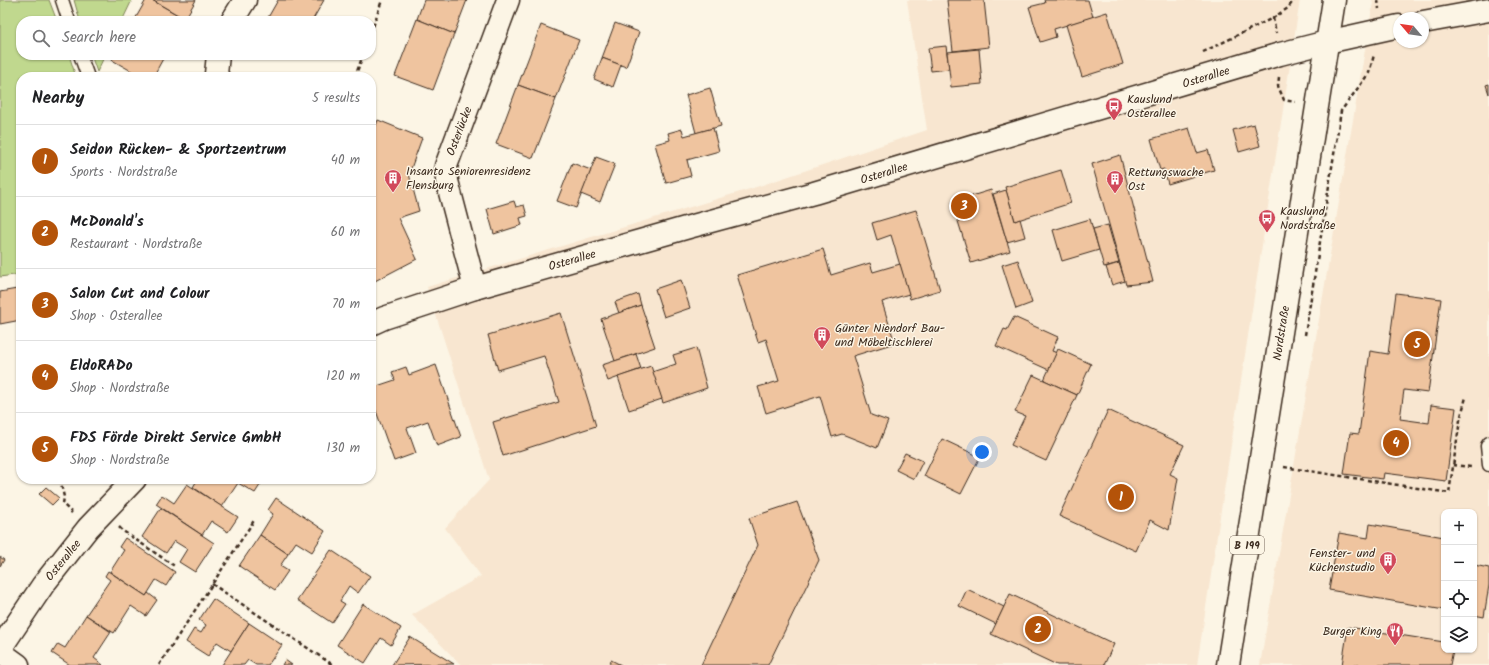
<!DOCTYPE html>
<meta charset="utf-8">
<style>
body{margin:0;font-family:Kalam,sans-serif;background:#f2f2f2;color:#202124}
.controls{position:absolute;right:12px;bottom:12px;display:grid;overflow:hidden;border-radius:8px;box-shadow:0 1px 3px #0004}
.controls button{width:36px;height:36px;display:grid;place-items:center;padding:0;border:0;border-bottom:1px solid #e0e0e0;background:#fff;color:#202124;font:20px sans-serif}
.compass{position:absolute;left:1393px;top:12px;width:36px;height:36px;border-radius:50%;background:#fff;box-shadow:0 1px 3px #0004;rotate:299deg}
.you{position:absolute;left:982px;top:452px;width:14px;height:14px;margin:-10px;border:3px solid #fff;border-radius:50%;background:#1a73e8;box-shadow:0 0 0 6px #1a73e833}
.badge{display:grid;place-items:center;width:26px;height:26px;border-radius:50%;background:#b45309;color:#fff;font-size:13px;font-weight:700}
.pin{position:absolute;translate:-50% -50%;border:2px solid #fff;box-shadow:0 1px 4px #0006}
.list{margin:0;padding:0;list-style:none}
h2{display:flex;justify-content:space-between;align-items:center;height:52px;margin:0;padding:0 16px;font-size:17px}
h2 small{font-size:13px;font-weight:400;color:#757577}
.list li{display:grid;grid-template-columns:26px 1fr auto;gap:12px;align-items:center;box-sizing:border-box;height:72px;padding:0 16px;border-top:1px solid #e0e0e0}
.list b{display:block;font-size:15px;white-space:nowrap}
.list p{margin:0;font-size:13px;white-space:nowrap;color:#757577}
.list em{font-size:13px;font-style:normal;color:#757577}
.icon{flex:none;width:22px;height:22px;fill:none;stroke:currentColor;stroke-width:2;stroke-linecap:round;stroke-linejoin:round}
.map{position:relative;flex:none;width:1489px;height:665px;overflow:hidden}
.search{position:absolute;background:#fff;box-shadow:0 1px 3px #0004;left:16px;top:16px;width:360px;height:44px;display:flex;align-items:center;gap:10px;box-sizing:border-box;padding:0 14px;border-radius:16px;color:#757577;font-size:15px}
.panel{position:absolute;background:#fff;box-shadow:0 1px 3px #0004;left:16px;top:72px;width:360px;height:412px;border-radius:16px}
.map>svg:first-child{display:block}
</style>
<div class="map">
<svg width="1489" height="665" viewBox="0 0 1489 665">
<rect width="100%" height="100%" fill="#fcf5e5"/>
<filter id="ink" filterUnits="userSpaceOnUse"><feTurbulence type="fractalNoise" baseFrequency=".025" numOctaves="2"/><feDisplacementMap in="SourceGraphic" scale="8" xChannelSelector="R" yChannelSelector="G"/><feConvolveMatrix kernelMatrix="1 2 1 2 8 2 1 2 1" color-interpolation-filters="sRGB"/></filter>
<g filter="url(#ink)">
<g fill="#f8e6d0" fill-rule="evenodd">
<path d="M907,0H1300L1197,665H461L412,615L481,576L445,528L489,480L427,287L753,188L927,130Z"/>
<path d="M1372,0H1489V665H1260L1373,3ZM1399,18H1423V42H1399ZM1444,512H1474V650H1444Z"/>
</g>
<g fill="#c0d88e" stroke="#7e8156">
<path d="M0,0H49L57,21H21V55H69L76,77H21V274L0,277Z"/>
<path d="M74,0H132L122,21H80Z"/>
<path d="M91,55H105L97,72Z"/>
</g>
<g fill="#efc49f" stroke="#3b2a1e">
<path d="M146,0H152L185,19L184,21H134Z"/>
<path d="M152,0H196L185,19Z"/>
<path d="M278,0H324L312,21H266Z"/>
<path d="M424,0H467L454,34L417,19Z"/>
<path d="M947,0H984L989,47L953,51Z"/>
<path d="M1044,0H1088L1093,17L1054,29L1056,37L1040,42L1029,7L1045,3Z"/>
<path d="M1107,12L1123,64L1082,77L1066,25Z"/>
<path d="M417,19L454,34L433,90L395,76Z"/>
<path d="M615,23L639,32L626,67L602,58Z"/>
<path d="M541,25L579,40L556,99L518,85Z"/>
<path d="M946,46L949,69L931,71L928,48Z"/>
<path d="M979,49L982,84L951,87L947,52Z"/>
<path d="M115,55H165L153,77H142L112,60Z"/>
<path d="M283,55H293L290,59Z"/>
<path d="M602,58L621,65L613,87L594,79Z"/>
<path d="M1489,84V94L1486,85Z"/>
<path d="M518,85L556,99L533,158L496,144Z"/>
<path d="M710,88L721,126L696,133L686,95Z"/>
<path d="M378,120L422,138L409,174L419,211L398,218L417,259L371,283V226H372L371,222V138Z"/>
<path d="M1254,124L1260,146L1239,152L1233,130Z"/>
<path d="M713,128L719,151L687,160L691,176L666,183L655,144L670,140L668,133L682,129L684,136Z"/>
<path d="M1189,128L1197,153L1208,150L1214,170L1168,184L1164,169L1160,170L1151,139Z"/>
<path d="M1120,155L1153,282L1126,285L1092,164Z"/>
<path d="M596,157L615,164L600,202L581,194Z"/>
<path d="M572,163L591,170L576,208L557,201Z"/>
<path d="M1061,170L1071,203L1015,221L1005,187Z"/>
<path d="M991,190L1010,251L971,263L952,202Z"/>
<path d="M1006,190L1015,221L1020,219L1025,237L1007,242L993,194Z"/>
<path d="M514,201L516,207L524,205L527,216L520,218L522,225L494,234L487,209Z"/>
<path d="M916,210L940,290L910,299L891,235L877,240L872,223Z"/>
<path d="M1090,219L1099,250L1062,261L1053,230Z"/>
<path d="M1108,225L1119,263L1104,267L1093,229Z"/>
<path d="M823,249L831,275L870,263L873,272L900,264L909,294L882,302L895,343L853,356L871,415L888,421L877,448L842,434L832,437L820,396L766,413L758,387L779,381L766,339L758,342L737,275Z"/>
<path d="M1018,260L1032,303L1016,309L1002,265Z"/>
<path d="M1119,263L1125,281L1112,285L1106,267Z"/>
<path d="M681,280L690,308L664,317L655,289Z"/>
<path d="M17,289L21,320L0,324V292Z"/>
<path d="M1396,293L1441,299L1428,393L1404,390L1400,419L1429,423L1431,405L1456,408L1446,481L1384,473L1383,479L1344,474L1350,433L1359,434L1370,351L1388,354Z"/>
<path d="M638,294L641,305L619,313L615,302Z"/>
<path d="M641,305L655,347L615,361L601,319Z"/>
<path d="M561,313L596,426L503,456L493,422L559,402L544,356L498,370L488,335Z"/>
<path d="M1014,317L1058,337L1052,351L1057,353L1049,370L996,346L1004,329L1007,330Z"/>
<path d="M696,348L707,388L663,403L652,372L676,364L673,355Z"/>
<path d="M1058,349L1091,364L1077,395L1044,380Z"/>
<path d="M636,354L641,369L608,381L602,365Z"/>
<path d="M436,365L461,437L437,446L428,421L407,428L416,453L394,461L371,397V388L395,380L392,372L406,367L409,375Z"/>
<path d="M651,366L662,399L629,410L618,377Z"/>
<path d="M1033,375L1077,395L1046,461L1011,445L1025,416L1015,412Z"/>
<path d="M371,397L375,407L371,409Z"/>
<path d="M1108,410L1184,445L1170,474L1178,478L1169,530L1150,520L1136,551L1059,516Z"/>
<path d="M942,439L980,457L961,494L924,476Z"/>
<path d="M905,453L923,461L914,479L896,470Z"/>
<path d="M198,479H264L255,493L238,483L222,507L193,487Z"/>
<path d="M187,484L238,517L228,532L211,521L202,535L156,504L162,495L174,503Z"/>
<path d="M46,487L59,498L52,505L39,494Z"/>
<path d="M276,498L325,531L312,552L296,542L288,554L260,535L273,514L268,510Z"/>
<path d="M797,502L819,560L768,665H701L758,545L749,518Z"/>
<path d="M161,508L214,543L195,572L179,562L187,549L174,541L166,553L142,537Z"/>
<path d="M1370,524L1444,537V610L1329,590L1339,533L1368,538Z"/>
<path d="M260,535L288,554L280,566L288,571L275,590L239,566Z"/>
<path d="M125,538L175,572L166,586L156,580L146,596L110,572L124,550L119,547Z"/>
<path d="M331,550L370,576L358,593L349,586L340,601L345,604L332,623L297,600Z"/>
<path d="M0,557L4,560L0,566Z"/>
<path d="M1474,565L1489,568V585L1484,617L1474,615Z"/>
<path d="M108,571L146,596L148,593L157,600L146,616L131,606L114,633L86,615L110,580L105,576Z"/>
<path d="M967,589L1004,607L996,624L959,606Z"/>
<path d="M1010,594L1114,644L1104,665H1057L991,634Z"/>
<path d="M213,599L249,623L231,651L217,642L208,656L186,642L194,629L201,633L206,625L199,620Z"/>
<path d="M363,604L401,628L391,645L381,638L365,663L337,645Z"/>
<path d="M86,615L111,632L94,658L103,665H70L52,653L58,644L65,648Z"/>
<path d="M249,623L282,645L268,665H256L248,660L244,665H222Z"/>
<path d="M1348,627L1444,642V650H1453L1450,665H1342Z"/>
<path d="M410,637L454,664L392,665Z"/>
<path d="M285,660L292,665H282Z"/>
<path d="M611,660L621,665H609Z"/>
</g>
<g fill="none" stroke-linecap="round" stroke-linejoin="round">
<g stroke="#3b2a1e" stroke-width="15">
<g id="service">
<path d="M62,0L69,21"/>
<path d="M80,55L88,77"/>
<path d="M1489,443L1487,446L1489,465"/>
</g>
</g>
<g stroke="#3b2a1e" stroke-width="25">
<g id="minor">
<path d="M232,21L245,0"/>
<path d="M1423,22L1489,10"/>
<path d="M1327,42L1399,26"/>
<path d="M218,77L216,74L218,55"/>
<path d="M475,288L447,181L446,166L508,0"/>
<path d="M0,652L18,665"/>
</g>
</g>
<g stroke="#3b2a1e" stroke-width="25">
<g id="tertiary">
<path d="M371,324L384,318L475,288L689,227L814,193L1280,54L1327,42"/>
<path d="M0,649L43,585L88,528L135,479"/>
</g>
</g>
<g stroke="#3b2a1e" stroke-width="25">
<path id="primary" d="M1228,665L1334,0"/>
</g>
<g stroke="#3b2a1e" stroke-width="2.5" stroke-dasharray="4 3" stroke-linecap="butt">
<path d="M1378,0L1379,9"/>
<path d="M1273,18L1276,33"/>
<path d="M371,33L382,0"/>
<path d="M1203,52L1273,18L1288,8L1294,0"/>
<path d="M355,77L363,55"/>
<path d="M1279,77L1278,86L1284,100L1295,102"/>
<path d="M1305,335L1341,111L1369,73L1374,55"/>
<path d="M1453,465L1472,467"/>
<path d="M1284,467L1449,493L1460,420L1466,397"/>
<path d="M60,479L64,497L63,504L72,513"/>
<path d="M119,527L123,531L176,567"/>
<path d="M212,584L333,665"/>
<path d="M159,665L255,519"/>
</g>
<use href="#service" stroke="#fcf5e5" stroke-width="12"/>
<use href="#minor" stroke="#fcf5e5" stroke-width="22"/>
<use href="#tertiary" stroke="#fcf5e5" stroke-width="22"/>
<use href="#primary" stroke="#fcf5e5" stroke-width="22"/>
</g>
</g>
<defs>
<g id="bus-pin" transform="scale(0.9)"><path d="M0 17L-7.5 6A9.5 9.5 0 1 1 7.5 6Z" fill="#d1495b" stroke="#fcf5e5"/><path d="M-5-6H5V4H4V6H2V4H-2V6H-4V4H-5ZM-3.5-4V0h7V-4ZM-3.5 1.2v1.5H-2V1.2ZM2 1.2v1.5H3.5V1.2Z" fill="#fff"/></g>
<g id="building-pin" transform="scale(0.9)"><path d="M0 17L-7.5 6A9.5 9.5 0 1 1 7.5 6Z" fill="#d1495b" stroke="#fcf5e5"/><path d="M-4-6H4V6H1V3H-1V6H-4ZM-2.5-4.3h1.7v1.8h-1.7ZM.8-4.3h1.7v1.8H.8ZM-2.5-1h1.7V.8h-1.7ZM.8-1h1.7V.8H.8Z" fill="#fff"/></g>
<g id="restaurant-pin" transform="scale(0.9)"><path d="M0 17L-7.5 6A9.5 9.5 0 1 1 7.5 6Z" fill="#d1495b" stroke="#fcf5e5"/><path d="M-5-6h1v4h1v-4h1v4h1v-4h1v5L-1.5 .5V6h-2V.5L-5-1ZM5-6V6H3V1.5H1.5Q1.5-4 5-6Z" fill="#fff"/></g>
</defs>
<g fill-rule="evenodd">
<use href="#bus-pin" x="1114" y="106"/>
<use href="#building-pin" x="393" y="178"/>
<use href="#building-pin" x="1115" y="179"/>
<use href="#bus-pin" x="1267" y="218"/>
<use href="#building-pin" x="822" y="335"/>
<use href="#building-pin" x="1388" y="560"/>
<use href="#restaurant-pin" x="1395" y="631"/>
</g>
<g text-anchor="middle" stroke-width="3" stroke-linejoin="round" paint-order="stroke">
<rect fill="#fcf5e5" stroke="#75675a" stroke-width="1" x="1230" y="536" width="34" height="18" rx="3"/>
<g font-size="11" font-weight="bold" fill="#3b2a1e">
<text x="1247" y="549">B 199</text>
</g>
<g font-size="12" fill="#3b2a1e" stroke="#fcf5e5">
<text transform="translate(1206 77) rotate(-17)" y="4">Osterallee</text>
<text transform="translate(459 131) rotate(-69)" y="4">Osterlücke</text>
<text transform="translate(884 173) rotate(-17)" y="4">Osterallee</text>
<text transform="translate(572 260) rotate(-16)" y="4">Osterallee</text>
<text transform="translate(1281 333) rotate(-81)" y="4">Nordstraße</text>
<text transform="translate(63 560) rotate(-51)" y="4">Osterallee</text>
</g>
<g font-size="12" fill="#3b2a1e" stroke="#fcf5e5" text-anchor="start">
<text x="1127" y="103">Kauslund<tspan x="1127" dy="14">Osterallee</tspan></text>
<text x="406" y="175">Insanto Seniorenresidenz<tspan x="406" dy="14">Flensburg</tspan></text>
<text x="1128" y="176">Rettungswache<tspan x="1128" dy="14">Ost</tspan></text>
<text x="1280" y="215">Kauslund<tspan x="1280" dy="14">Nordstraße</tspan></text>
<text x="835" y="332">Günter Niendorf Bau-<tspan x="835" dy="14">und Möbeltischlerei</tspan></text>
<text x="1375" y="557" text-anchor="end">Fenster- und<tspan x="1375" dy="14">Küchenstudio</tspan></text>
<text x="1382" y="635" text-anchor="end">Burger King</text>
</g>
</g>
</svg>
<div class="controls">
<button>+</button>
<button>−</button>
<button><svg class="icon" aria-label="locate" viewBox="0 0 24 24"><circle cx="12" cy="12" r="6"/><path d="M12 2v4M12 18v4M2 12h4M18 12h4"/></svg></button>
<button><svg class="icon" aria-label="layers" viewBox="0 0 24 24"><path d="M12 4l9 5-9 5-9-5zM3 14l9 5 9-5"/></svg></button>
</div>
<svg class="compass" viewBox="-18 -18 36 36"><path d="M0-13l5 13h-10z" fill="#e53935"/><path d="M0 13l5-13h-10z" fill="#757577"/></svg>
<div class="you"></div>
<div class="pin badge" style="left:1121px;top:497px">1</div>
<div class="pin badge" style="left:1038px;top:629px">2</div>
<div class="pin badge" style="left:964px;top:206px">3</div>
<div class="pin badge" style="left:1396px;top:443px">4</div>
<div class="pin badge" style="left:1417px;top:344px">5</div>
<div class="search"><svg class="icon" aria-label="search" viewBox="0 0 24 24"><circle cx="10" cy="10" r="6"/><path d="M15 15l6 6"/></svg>Search here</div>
<section class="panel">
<h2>Nearby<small>5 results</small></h2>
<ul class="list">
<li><span class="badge">1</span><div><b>Seidon Rücken- &amp; Sportzentrum</b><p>Sports · Nordstraße</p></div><em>40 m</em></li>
<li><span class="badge">2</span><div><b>McDonald's</b><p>Restaurant · Nordstraße</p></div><em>60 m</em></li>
<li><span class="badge">3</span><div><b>Salon Cut and Colour</b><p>Shop · Osterallee</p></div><em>70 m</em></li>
<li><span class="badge">4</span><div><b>EldoRADo</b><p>Shop · Nordstraße</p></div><em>120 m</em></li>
<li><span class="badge">5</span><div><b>FDS Förde Direkt Service GmbH</b><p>Shop · Nordstraße</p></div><em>130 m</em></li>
</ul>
</section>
</div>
